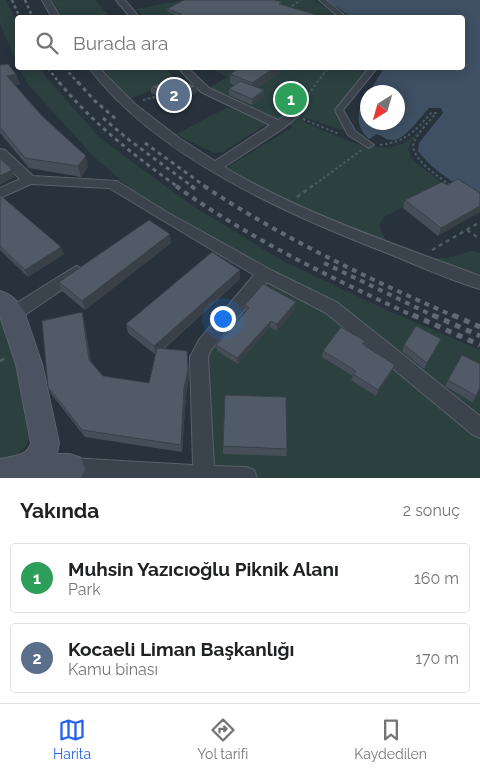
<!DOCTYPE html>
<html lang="tr">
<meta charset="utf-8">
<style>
body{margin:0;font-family:Raleway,sans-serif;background:#f6f6f6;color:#202124}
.compass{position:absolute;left:360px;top:85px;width:45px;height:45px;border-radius:50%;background:#fff;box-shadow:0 2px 12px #0003;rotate:217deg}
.you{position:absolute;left:222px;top:318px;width:18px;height:18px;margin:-12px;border:4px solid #fff;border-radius:50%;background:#1a73e8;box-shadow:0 0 0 8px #1a73e833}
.badge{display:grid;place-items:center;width:32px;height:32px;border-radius:50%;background:#2563eb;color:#fff;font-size:16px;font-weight:700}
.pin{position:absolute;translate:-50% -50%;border:2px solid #fff;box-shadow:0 1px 5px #0006}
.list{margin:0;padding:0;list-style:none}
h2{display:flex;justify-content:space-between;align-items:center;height:65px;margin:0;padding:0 20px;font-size:21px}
h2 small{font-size:16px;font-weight:400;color:#757577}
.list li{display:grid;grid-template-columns:32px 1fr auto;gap:15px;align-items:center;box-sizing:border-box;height:70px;margin:0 10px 10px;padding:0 10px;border:1px solid #e0e0e0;border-radius:5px}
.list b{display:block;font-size:19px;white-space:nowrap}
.list p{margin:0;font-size:16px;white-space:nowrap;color:#757577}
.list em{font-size:16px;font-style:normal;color:#757577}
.icon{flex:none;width:28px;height:28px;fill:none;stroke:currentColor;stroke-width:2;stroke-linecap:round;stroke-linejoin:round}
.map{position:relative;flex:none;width:480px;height:478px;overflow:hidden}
.search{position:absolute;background:#fff;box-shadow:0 2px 12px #0003;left:15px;right:15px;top:15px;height:55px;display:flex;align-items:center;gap:12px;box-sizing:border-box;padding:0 18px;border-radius:5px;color:#757577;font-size:19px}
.sheet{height:225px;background:#fff}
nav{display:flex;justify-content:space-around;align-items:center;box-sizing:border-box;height:70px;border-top:1px solid #e0e0e0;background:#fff;font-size:14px;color:#757577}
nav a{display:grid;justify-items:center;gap:2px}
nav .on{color:#2563eb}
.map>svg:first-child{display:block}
</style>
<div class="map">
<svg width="480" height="478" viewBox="0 0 480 478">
<rect width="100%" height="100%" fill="#27323d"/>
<g fill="#2c4040">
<path d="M0,0H6L17,22V63L0,24Z"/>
<path d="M52,0H95L110,17H63Z"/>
<path d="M184,0H314L339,17L146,18L136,9Z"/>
<path d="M19,68H41L45,76L101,139L190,204L281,260L391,312L480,350V478H0L204,474L199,357L264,274L160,214L92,155L27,83Z"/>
<path d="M101,68H164L178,80L131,98Z"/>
<path d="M210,68H373L339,110L351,133L306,118L302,121C331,133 379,161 409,140C417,134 425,123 433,115L411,142L408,149L413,160L446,186L385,216L379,225L385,239L397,252L222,170L293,127L209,88L227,77Z"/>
<path d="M228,107L264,122L265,125L223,152L214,153L176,134Z"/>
<path d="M472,251L480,253V283L431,258H447Z"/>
<path d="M0,310L37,425L26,446L0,471Z"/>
</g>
<path fill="#3f5064" d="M327,0H480V198C456,184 435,173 418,151L419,143L443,113L441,108H429C422,116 403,142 392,140C387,140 382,136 377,134L369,139C354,125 357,110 367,94L368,122H398V92H369L384,68H462V18L351,17Z"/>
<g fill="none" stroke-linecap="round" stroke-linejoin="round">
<g stroke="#59616b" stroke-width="2">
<g id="pedestrian">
<path d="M319,0H326L348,18H340Z"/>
<path d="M369,68H377L343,110L355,131L374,145L369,148L348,135L335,110Z"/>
</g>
</g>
<g stroke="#59616b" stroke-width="2">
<g id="minor">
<path d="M42,0H50L61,18H52Z"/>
<path d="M116,0H125L140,18H131Z"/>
<path d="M89,68H99L135,104L179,138L215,161L270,125L201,92L178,68H188L209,88L278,120L289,113H297L299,115L284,128L224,167C304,214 394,244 480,276V289C450,280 421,267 392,255C290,216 156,157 89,68Z"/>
<path d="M0,149L5,150L33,176L117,181L165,211L271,270L338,303L480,416V438L473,435L326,313L267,282L211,350L208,357L214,466L246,467L254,470L257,478H66L63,476L59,469L63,462L70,458L193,465L190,357L199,340L254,275L109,188L31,184L0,198V188L20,179L0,160Z"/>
<path d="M76,266L82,268L84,272L82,276L19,319L13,321L7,319L5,314L7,309Z"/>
</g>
</g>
<g stroke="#59616b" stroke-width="2">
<path id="secondary" d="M0,291C11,294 20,303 25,314L42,364L59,443L57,454H70L81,458L85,469L81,478H0V459C12,456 27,457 31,443L16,364L0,316Z"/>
</g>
<g stroke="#4b5d5f" stroke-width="2" stroke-dasharray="2.5 2.5" stroke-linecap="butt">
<path d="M288,9L301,0"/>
<path d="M143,100L158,96"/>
<path d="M299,107L328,68"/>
<path d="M303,119L339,134"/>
<path d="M380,145C407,141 414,132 431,113H436C430,121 418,132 414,142C408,157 439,177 450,185"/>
<path d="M311,187L362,150"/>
</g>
<g stroke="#4b5d5f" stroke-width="2.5" stroke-dasharray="4 4" stroke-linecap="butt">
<path d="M297,197L312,186"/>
<path d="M467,230L480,239"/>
<path d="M432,250L480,222"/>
</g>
<path stroke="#4b5d5f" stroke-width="3" stroke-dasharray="5 5" stroke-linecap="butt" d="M0,361L7,357"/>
<use href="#pedestrian" fill="#3b434d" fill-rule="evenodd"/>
<use href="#minor" fill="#3b434d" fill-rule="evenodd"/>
<use href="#secondary" fill="#4a535f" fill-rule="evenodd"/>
<g stroke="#606a75" stroke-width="2.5" stroke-dasharray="3 3" stroke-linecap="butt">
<path d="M12,0L20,18"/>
<path d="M25,0L33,18"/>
<path d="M48,68L60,84"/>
<path d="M65,68L79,84"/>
</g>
<g stroke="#606a75" stroke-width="3" stroke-dasharray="4 4" stroke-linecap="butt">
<path d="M59,82C92,123 136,157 178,187"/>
<path d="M78,82L95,101L116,119"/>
<path d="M103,118L129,140L193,187"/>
<path d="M145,143L206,187"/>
</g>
<g stroke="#606a75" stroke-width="4" stroke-dasharray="5 5" stroke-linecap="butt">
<path d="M176,186C250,239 333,279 416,317"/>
<path d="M191,186L198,191"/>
<path d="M204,186C284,239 369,279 456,317"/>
<path d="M324,263L436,317"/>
</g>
<g stroke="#606a75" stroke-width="5" stroke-dasharray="6 6" stroke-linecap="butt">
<path d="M413,315L480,345"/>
<path d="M433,315L480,336"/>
<path d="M453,315L480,327"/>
</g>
</g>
<g fill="#464e59">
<path d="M281,5L314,14V17L175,18L178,16L168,12L167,9Z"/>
<path d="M0,65L16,74L20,84L15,85L88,167L81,177L29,168L0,133Z"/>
<path d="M280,72L257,88L264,90V96L252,105L229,95V89L235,85L230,83V74Z"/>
<path d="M196,86L197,92L176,105L151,93V87Z"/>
<path d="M447,185L480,193L438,236L403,208L405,200Z"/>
<path d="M0,195L64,254L28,277L0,250Z"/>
<path d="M171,243L85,310L62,291L59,282Z"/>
<path d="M240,279L164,349L188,359L189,377L186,395L182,452L85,437L52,395L48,387L82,312L84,320L91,362L103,376L149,383L156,355L128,333L126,324Z"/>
<path d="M245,305L295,309L277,331L270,327L238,364L217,351L216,345L246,312H245Z"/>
<path d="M441,339L424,369L402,351L404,345Z"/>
<path d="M364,345L392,371L376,396L351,380L353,376L322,357L323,351Z"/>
<path d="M462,355L476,396L472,402L445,386Z"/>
<path d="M223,446L287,449L286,456L223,454Z"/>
</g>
<g fill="#394048">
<path d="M274,68H281L280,72L252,91V83Z"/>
<path d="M16,74L20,84L11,87L7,76Z"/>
<path d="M196,86L197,92L176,105V98Z"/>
<path d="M264,90V96L252,105V99Z"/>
<path d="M86,156L88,167L81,177L78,166Z"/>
<path d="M12,170L15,177L0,185V176Z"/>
<path d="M480,206V212L438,236L441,228Z"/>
<path d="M170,234L171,243L85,310L82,301Z"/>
<path d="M61,247L64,254L28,277L25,270Z"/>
<path d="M240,270V279L156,355L154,346Z"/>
<path d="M296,302L295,309L277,331V324Z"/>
<path d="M82,312L84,320L92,368L89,360Z"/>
<path d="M271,321L270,327L238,364L237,358Z"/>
<path d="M441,339L438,345L424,369L427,363Z"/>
<path d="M187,351L189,377L186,395L182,452L181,445Z"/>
<path d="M395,365L392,371L376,396L378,390Z"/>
</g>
<g fill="#515b67" stroke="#394048">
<path d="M184,0H274L282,2L279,4L314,14L310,18H175L181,14L167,9Z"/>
<path d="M8,64L16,74L7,76L41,115L86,156L78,166L25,158L0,127V65Z"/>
<path d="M239,68H274L252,83L230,74Z"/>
<path d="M173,77L196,86L176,98L151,87Z"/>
<path d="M240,81L264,90L252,99L229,89Z"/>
<path d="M0,158L12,170L0,176Z"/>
<path d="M458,179L480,193V206L441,228L405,200L442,182L447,185Z"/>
<path d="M0,195L61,247L25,270L0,246Z"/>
<path d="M149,220L170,234L82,301L59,282Z"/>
<path d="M212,252L240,270L154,346L126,324Z"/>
<path d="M263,284L296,302L277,324L271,321L237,358L216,345L249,308L245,305Z"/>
<path d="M82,312L89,360L103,376L149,383L157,348L187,351L188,370L184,388L181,445L82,430L48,387L42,321Z"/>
<path d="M416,326L441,339L427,363L404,345Z"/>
<path d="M341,327L365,341L362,344L395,365L378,390L353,374L356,371L323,351Z"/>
<path d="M462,355L480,364V387L476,396L448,380Z"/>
<path d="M225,395L286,397L287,449L223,446Z"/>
</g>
</svg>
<svg class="compass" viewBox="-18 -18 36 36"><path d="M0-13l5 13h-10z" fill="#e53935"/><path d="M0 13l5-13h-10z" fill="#757577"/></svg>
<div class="you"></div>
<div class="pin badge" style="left:291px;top:99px;background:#2e9e5b">1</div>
<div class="pin badge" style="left:174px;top:95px;background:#5c6f8a">2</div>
<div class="search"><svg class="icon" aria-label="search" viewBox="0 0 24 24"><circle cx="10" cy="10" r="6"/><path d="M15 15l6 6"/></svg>Burada ara</div>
</div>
<section class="sheet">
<h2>Yakında<small>2 sonuç</small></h2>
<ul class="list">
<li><span class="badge" style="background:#2e9e5b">1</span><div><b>Muhsin Yazıcıoğlu Piknik Alanı</b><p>Park</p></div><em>160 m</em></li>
<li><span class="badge" style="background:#5c6f8a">2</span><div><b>Kocaeli Liman Başkanlığı</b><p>Kamu binası</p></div><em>170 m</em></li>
</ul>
</section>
<nav>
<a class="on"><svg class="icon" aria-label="map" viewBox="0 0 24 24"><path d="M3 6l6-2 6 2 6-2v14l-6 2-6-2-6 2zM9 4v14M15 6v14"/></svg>Harita</a>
<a><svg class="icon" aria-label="directions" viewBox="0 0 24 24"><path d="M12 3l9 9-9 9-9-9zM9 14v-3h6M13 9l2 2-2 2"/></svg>Yol tarifi</a>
<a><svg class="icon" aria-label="saved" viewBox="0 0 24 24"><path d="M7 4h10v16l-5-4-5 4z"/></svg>Kaydedilen</a>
</nav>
